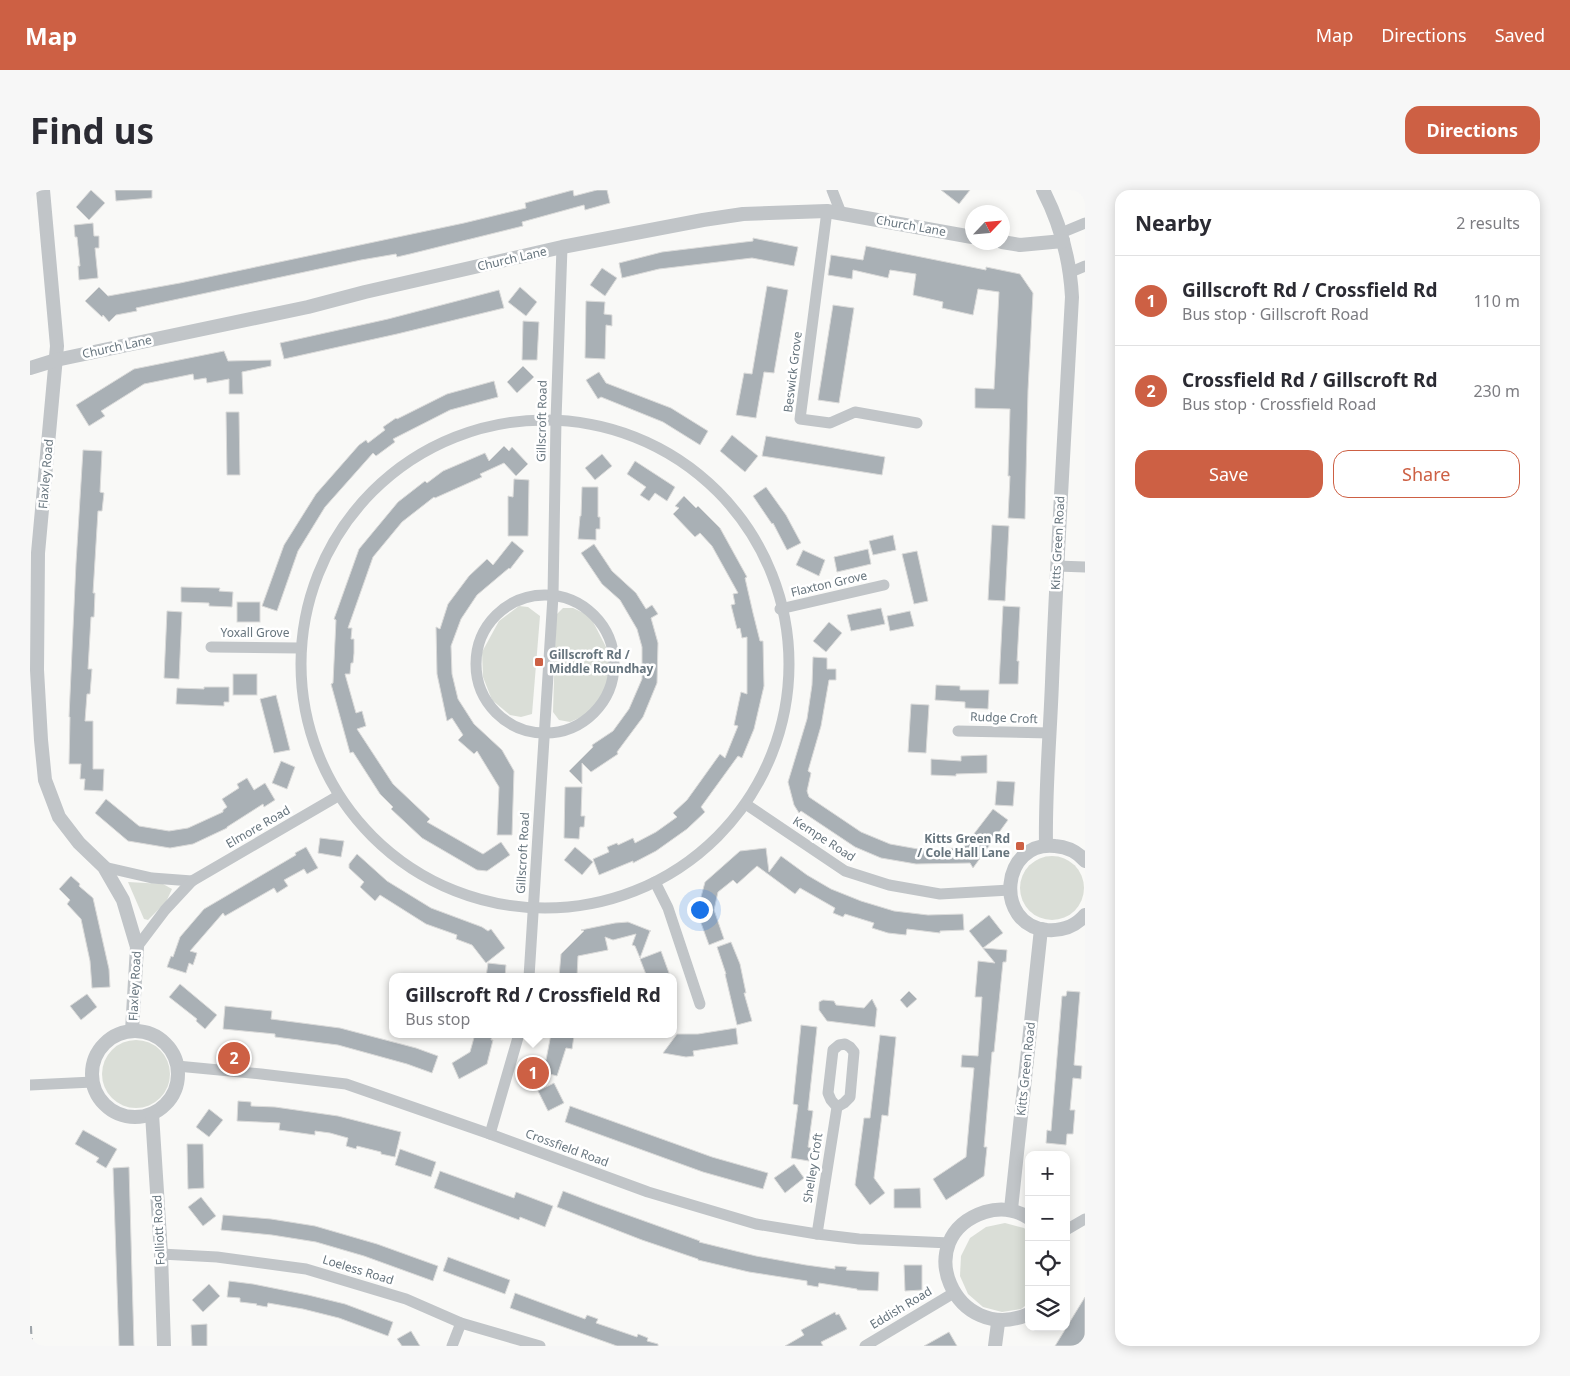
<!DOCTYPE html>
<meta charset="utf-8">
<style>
body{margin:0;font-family:"Noto Sans",sans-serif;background:#f7f7f7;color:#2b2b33}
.controls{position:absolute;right:15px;bottom:15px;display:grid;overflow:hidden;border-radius:10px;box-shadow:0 2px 12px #0003}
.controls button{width:45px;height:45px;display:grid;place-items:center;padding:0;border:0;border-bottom:1px solid #e1e1e2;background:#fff;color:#2b2b33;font:25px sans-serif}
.compass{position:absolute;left:935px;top:15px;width:45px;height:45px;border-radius:50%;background:#fff;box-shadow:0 2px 12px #0003;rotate:64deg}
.you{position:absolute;left:669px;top:719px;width:18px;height:18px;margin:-12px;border:4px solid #fff;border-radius:50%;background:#1a73e8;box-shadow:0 0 0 8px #1a73e833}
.badge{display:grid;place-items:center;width:32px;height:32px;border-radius:50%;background:#cd6044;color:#fff;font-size:16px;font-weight:700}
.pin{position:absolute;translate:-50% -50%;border:2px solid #fff;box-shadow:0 1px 5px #0006}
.popup{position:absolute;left:359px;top:783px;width:288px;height:65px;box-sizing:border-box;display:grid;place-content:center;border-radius:10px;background:#fff;filter:drop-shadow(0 1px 4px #0005);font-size:16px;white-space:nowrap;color:#7c7c81}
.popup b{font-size:19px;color:#2b2b33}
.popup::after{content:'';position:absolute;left:50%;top:100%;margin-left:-10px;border:10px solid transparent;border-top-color:#fff}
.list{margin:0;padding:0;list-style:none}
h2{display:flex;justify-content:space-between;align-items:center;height:65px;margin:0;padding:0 20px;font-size:21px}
h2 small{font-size:16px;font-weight:400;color:#7c7c81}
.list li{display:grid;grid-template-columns:32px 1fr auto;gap:15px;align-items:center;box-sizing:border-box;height:90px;padding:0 20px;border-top:1px solid #e1e1e2}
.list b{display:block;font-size:19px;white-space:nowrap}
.list p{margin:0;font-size:16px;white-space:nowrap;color:#7c7c81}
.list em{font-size:16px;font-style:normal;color:#7c7c81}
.actions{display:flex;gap:10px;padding:15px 20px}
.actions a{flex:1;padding:11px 0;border:1px solid #cd6044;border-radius:15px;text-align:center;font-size:18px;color:#cd6044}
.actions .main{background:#cd6044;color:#fff}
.icon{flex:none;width:28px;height:28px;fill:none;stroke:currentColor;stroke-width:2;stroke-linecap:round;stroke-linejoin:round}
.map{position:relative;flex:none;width:1055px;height:1156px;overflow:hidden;border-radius:15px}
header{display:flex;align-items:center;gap:30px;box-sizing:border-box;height:70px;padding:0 25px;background:#cd6044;color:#fff}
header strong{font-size:24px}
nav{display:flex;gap:28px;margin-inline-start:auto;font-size:18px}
.intro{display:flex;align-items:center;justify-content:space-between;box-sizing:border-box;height:120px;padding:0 30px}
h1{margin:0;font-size:35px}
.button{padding:12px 22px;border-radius:15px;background:#cd6044;color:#fff;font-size:18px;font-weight:700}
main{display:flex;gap:30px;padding:0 30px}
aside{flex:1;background:#fff;border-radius:15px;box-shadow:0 2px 12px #0003}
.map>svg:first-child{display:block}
</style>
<header>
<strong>Map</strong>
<nav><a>Map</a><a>Directions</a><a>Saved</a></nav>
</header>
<div class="intro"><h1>Find us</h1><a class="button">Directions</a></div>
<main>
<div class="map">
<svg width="1055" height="1156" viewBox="0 0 1055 1156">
<rect width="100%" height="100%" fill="#f9f9f7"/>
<g fill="#daded7">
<path d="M489,416L498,417L510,426L502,524L491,527L480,525L462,510L453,487L452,462L469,431Z"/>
<path d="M533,418H543L560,426L576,457L582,480L575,503L563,522L540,532L529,530L523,522L526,425Z"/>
<circle cx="1022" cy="698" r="32"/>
<path d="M98,692L133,694L142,699L136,712L118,730L114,729Z"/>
<circle cx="106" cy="884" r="34"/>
<path d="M975,1033L994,1038L999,1042V1113L991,1119L972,1122L953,1117L938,1104L930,1086L931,1066L940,1048L956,1037Z"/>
</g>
<g fill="#a9b0b5" stroke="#dbdbda">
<path d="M61,0L75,13L59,30L46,17Z"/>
<path d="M85,0H122V8L86,11Z"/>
<path d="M543,0L544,6L567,0H577L580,13L555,20L554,15L492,32L493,36L380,64L367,67L366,64L331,70L106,118L107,121L86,125L79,132L73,125L72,127L55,111L69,97L78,106L150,93L434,33L496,18L495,13Z"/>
<path d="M911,0H940L929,14Z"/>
<path d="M63,33L64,46H69V58H65L68,88L49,90L48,76H50L47,47H45L44,35Z"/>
<path d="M723,48L768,57L764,76L722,68L629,79L592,88L589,73L632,62L723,51Z"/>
<path d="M836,56L956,80V77L990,84L1003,103L998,200L995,329L978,328L980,286H978L980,219L945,218V198L964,199L969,102L948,99L943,125L912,118L913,112L883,105L886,84L860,80L858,88L823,80L822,89L798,85L801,65L833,70Z"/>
<path d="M572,78L587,88L575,106L560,95Z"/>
<path d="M737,96L758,100L744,183L734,182L726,228L706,225L714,183L722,184Z"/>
<path d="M490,97L507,112L496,126L478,112Z"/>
<path d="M469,100L474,118L367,144L254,169L250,153L358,129Z"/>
<path d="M556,111L575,112L574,124L582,125V136L576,135L575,169L555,168Z"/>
<path d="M803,115L824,118L809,213L788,210Z"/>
<path d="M493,131L509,132L507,170H492Z"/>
<path d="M194,161L198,171L241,170V176L212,182L213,204H199V189L177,193L176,188L164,190L163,184L114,194L71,221L75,226L59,236L46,215L104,179Z"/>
<path d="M493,176L504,187L487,203L477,192Z"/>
<path d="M569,182L576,193L641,218L678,241L670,255L633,232L571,207L568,209L556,190Z"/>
<path d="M464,191L468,207L420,220L363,249L365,252L346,266L343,263L295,317L268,361L247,421L232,416L254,355L286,304L329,255L336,250L338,253L355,240L353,237L366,228L367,229L417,204Z"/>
<path d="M196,222H209L210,285H197Z"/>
<path d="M702,245L728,266L715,282L690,261Z"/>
<path d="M736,246L855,267L852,285L732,266Z"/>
<path d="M474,256L479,261L482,257L498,274L486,286L474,273L450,284L452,287L405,308L404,307L372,332L343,367L318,438H322L321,449H324V463L323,473H321L320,484H315L326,523L332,521L336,536L327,539L363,594L400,629L397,632L453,664L471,652L480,665L457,681L447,680L392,648L361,619L363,617L350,604L323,562L320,563L301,494L303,493L306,430L304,429L329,359L368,312L395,291L397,293L413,281L455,263L459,271Z"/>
<path d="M53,260L72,261L70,302L74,303L72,321H68L63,403H65L64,427H61L58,479H62L60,504H57L55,531H63V579H74L73,601L54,600L55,589H50L51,574H39L40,527H39L46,373Z"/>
<path d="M572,264L582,276L565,290L555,278Z"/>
<path d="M605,271L645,297L637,311L625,303L619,311L610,305L616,297L597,284Z"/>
<path d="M484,289L499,290L498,346H478V306L483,307Z"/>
<path d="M552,297H568V327H570V339H566V350L548,349L550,326H551Z"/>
<path d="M736,297L756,325L771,353L757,360L743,333L742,334L723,306Z"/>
<path d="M654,306L666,318L668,316L690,338L717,387L715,388L723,423L730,451H733L734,496L724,539L712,568L708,566L671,617L675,622L657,639L626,661L603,673V671L569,685L563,669L579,662L577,657L587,653L588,655L603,648L605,653L626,642L647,627L643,623L657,610L690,564L695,568L708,536L704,535L711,502L717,504V447L712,448L710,438L707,439L701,415L705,414L703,404L708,403L682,356L670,343L665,347L643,324L649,318L645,316Z"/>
<path d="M962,335L979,336L975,411L958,410Z"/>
<path d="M863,345L866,360L843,365L839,351Z"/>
<path d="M482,351L494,361L480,379L479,378L447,405L431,429L421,456L422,484L428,509L444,534L472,560L484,581L482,645H467L469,597L447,561L444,564L428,550L433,545L422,528L417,531L407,484L406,437L410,439L418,414L439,386L457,369L463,375Z"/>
<path d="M564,354L582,381L606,403L616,419L622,415L628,424L621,428L628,453L627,493L613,527L587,562L588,564L561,582L552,573V594L539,581L563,557L562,555L583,541L599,519L612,489V457L607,439L590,410L572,394L551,363Z"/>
<path d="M838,359L841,374L807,382L804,367Z"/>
<path d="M773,360L795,370L789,386L766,375Z"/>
<path d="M887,361L898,411L884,414L872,364Z"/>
<path d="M151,397L190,398L189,401L203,402L202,417L179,416V413L151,412Z"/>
<rect x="207" y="412" width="23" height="20"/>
<path d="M973,416L990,417L987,471H989L988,494H969Z"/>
<path d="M851,418L855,434L821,441L817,425Z"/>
<path d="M137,421L152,422L149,489L134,488Z"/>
<path d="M880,421L884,436L860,441L857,426Z"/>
<path d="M799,432L812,443L796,462L783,451Z"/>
<path d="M783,467L797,468V479H806V490H799L791,536L778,581L781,583L777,601L779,607L831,642L860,654L888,659L933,658L963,619L978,630L943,678L940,673L886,674L851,668L825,657L771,621L769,623L764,615L758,592L777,529L782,495Z"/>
<rect x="203" y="484" width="24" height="21"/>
<path d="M906,495L930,496V500H959L958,519L935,518V512L905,510Z"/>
<path d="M174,497H199V512H194V516L146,514L147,498L174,499Z"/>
<path d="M246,505L260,560L244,563L230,509Z"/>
<path d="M881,514L899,515L896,563L878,562Z"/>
<path d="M957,565V583L926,584V586L901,585V569L931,571V566Z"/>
<path d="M251,571L265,577L257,599L242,593Z"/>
<path d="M217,588L224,600L235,593L245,610L234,617L233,614L197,637V638L163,654L140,658L98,651L65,623L76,609L109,636L139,641L158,638L193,622V620L197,617L192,609L209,598L207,594Z"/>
<path d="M967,591L985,592L983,616L965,615Z"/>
<path d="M535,597H552L551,626H555L554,637H550L549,649L534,648Z"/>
<path d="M290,648L314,651L311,667L288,663Z"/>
<path d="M276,657L288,678L277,684L274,679L254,690L258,696L247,703L244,698L195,726L193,723L160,761L167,763L163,775L159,773L156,783L137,777L141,766L143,767L150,747L174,719L266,665L265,663Z"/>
<path d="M545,657L563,672L552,685L534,670Z"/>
<path d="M736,658L739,682L751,666L777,685L801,699L831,711L864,721L898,725L933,724L934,740L910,741V743L877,739L876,745L858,743L842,738L844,733L815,724L813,727L803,723L805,718L770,698L765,704L727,676L707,694L703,690L688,702L684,720L694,749L679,755L667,722L675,692L710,661Z"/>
<path d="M327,664L357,691L401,718L452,737L458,741L461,739L475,758L456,773L442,755L426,749L427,745L396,734L350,705L345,711L330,697L334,692L319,678V674Z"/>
<path d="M41,686L50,694L49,696L63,708L79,779L80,797L62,798L60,771L51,729L37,714L40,710L29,699Z"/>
<path d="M959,725L973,743L953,758L977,760L976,772H973L964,862H962L954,957H957L954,986L916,1010L903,989L936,967L944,878L931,877L932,865L948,866L952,807H945L948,771L965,773L939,741Z"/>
<path d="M598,732L621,741H620L610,768L605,756L602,755L606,744L583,750L575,747L578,760L548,766L547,787H529L531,764L554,741L551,740L585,733Z"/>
<path d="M701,752L710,774L716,803H714L722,831L707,835L695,784H696L687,757Z"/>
<path d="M631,761L639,783L627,787H617L610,769Z"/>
<path d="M458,773L476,775L475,787H456Z"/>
<path d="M150,794L187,825L175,839L166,831L167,829L139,807Z"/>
<path d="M879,801L887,809L877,818L870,810Z"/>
<path d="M1037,801L1050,802L1044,875L1052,876L1051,889L1043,888L1040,920H1045L1043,944H1037L1036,955L1016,953L1017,940L1021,941L1032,806H1036Z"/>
<path d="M57,804L67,817L51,830L40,816Z"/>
<path d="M842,809L847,819L845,837L797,831L789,820V812L793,810L804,811L806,815L834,818Z"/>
<path d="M195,816L242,821L241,829L310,838L386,858L408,866L402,883L377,874L308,855L245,847V844L193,839Z"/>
<path d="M771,835L787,837L778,920L783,921L778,957L781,958L779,971L761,968L768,915L763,914Z"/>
<path d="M706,838L708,854L663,861L664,866L656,867L633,863L647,844H668Z"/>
<path d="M445,844H462L461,850H463L457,874L429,889L422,873L440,862Z"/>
<path d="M521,844H534L544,846L542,859L536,858L527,886L509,881L512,869L516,870Z"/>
<path d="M850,845L866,847L858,926L852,925L844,988L855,1003L840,1015L825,995L834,928H840Z"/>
<path d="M524,893L534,913L518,921L508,901Z"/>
<path d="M208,911L221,912V916L245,917L308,926L371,942L365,967L351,964V962L327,956L326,959L316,956L318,948L300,943L285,941V945L249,940L250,933L207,931Z"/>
<path d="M540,916L682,967L738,983L733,999L673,982L535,932Z"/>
<path d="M179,919L193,930L179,947L166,937Z"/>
<path d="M53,940L87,959L76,978L66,972L69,968L45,954Z"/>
<path d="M157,954H173L174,998L158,999Z"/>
<path d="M370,959L406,972L401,987L365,975Z"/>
<path d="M764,974L774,988L755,1003L744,988Z"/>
<path d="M99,977L104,1156H89L83,978Z"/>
<path d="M410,981L484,1008L486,1002L523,1016L515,1037L490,1027L489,1030L404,998Z"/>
<path d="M890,998L891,1018H864V999Z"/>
<path d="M533,1001L567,1014L670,1051L669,1052L726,1066L776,1075L805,1079V1076L817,1077L816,1080L849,1082L848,1101L827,1100V1099L789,1093L788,1097L777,1095V1091L719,1082L668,1070V1069L612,1050L527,1017Z"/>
<path d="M171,1007L186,1026L173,1036L158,1017Z"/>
<path d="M193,1025L241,1029L285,1036L347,1054L408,1076L403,1091L334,1066L286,1052L242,1045L191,1040Z"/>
<path d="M418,1067L480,1090L475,1104L413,1081Z"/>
<path d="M874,1075H892V1100L875,1101Z"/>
<path d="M199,1091L223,1094L278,1105L315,1114L363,1132L358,1146L309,1128L273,1119L238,1113L237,1117L226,1115L227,1114L210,1112V1108L197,1107Z"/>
<path d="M179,1094L190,1106L173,1122L162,1110Z"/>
<path d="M485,1103L555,1129L557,1125L568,1129L566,1133L607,1147L608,1144L618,1148L617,1151L628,1154V1156H587L480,1118Z"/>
<path d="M1055,1107V1156H1025Z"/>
<path d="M805,1122L806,1125L809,1124L817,1139L791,1152L793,1156H755L774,1145L771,1140Z"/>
<path d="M177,1134V1156H162L161,1135Z"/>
<path d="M381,1141L390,1156H372L367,1149Z"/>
<path d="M919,1142L927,1156H894Z"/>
</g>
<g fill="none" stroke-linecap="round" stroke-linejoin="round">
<g stroke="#c1c5c8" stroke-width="11">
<path d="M802,0L811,23"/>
<path d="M797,21L770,229L800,233L825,222L887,233"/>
<path d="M1031,43L1055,33"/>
<path d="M1041,82L1055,76"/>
<circle cx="515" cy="474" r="244"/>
<path d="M1027,376L1055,377"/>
<circle cx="515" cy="474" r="69"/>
<path d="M750,419L854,395"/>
<path d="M181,457L269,458"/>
<path d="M928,541L1020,543"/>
<path d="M717,615L815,681L859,695L910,704L980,700"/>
<path d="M74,677L122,688L162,691"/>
<path d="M625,692L638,718L670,814"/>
<path d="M107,757L135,720L162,691L308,606"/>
<path d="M499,787L523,406L526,230L532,57"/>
<path d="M147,876L231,884L316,894L460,944L618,1002L726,1034L787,1044L829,1049L920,1053"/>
<path d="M0,895L63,892"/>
<path d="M460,944L489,844"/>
<path d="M1036,1040L1055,1029"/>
<path d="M787,1044L807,917L801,910L798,903L803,860L809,855L815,854L820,857L824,862L820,907L814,913L807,917"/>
<path d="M131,1064L187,1067L276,1079L376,1109L431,1133L510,1156"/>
<path d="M422,1156L431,1133"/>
<path d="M835,1156L922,1104"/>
</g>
<g stroke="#c1c5c8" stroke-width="14">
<path d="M13,0L27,156L8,363L7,480L11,550L15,590L29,627L49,653L74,677L93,710L107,757L102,841"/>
<path d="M1013,0C1030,33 1040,69 1042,107C1035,235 1027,364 1022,492C1020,546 1015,601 1016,655"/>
<path d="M972,52L990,55L1033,51"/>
<path d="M0,178L26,170L278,117L335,102L532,57L673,30L713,24L797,21L942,47"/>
<path d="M1055,671C1047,661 1037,657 1025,656C971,650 963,735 1017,740C1032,741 1045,737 1055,725"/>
<circle cx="105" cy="884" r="43"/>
<path d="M122,924L131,1064L134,1156"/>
<path d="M981,1019L1011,739"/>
<path d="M999,1028C985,1019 971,1017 955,1022C878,1047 925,1156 999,1124"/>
<path d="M965,1156L968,1133"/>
</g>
<path stroke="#a1a7ac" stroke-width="4" stroke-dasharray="8 4" stroke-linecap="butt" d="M0,1136L1,1156"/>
</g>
<g fill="#cd6044" stroke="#fff" stroke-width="2">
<rect x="504" y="467" width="10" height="10" rx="2.5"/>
<rect x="985" y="651" width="10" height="10" rx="2.5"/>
</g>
<g text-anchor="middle" stroke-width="5" stroke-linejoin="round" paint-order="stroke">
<g font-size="12" fill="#67757e" stroke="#fff">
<text transform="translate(881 36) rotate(10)" y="4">Church Lane</text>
<text transform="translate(482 69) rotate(-13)" y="4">Church Lane</text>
<text transform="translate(87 157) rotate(-12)" y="4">Church Lane</text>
<text transform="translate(763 182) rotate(-83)" y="4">Beswick Grove</text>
<text transform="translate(512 231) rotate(-89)" y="4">Gillscroft Road</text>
<text transform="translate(16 284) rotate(-85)" y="4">Flaxley Road</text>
<text transform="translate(1028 353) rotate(-87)" y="4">Kitts Green Road</text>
<text transform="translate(799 394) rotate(-13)" y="4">Flaxton Grove</text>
<text x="225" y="447">Yoxall Grove</text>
<text transform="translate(974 528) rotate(2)" y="4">Rudge Croft</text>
<text transform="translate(228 637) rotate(-30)" y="4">Elmore Road</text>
<text transform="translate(794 649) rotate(33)" y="4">Kempe Road</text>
<text transform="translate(493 663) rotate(-87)" y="4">Gillscroft Road</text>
<text transform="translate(105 796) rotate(-87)" y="4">Flaxley Road</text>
<text transform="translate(996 879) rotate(-84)" y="4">Kitts Green Road</text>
<text transform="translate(537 958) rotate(20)" y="4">Crossfield Road</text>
<text transform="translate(783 978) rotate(-81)" y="4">Shelley Croft</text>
<text transform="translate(129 1040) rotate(-93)" y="4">Folliott Road</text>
<text transform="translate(328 1080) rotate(17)" y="4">Loeless Road</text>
<text transform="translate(871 1118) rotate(-31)" y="4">Eddish Road</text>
</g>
<g font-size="12" font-weight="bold" fill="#67757e" stroke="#fff" text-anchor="start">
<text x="519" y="469">Gillscroft Rd /<tspan x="519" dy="14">Middle Roundhay</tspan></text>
<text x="980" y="653" text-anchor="end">Kitts Green Rd<tspan x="980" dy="14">/ Cole Hall Lane</tspan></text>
</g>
</g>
</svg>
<div class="controls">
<button>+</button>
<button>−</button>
<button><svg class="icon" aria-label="locate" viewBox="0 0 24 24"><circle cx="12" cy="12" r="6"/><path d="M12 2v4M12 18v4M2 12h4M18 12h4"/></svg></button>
<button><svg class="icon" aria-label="layers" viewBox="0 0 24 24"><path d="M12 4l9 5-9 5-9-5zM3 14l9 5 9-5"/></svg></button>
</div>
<svg class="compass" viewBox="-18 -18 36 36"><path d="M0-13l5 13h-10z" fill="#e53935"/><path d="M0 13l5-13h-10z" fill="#7c7c81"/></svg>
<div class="you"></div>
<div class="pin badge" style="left:503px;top:883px">1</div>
<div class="popup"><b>Gillscroft Rd / Crossfield Rd</b>Bus stop</div>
<div class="pin badge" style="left:204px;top:868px">2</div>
</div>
<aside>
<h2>Nearby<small>2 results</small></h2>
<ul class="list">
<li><span class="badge">1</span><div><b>Gillscroft Rd / Crossfield Rd</b><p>Bus stop · Gillscroft Road</p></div><em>110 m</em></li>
<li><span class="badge">2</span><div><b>Crossfield Rd / Gillscroft Rd</b><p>Bus stop · Crossfield Road</p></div><em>230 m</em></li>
</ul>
<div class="actions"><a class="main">Save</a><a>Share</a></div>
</aside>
</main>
